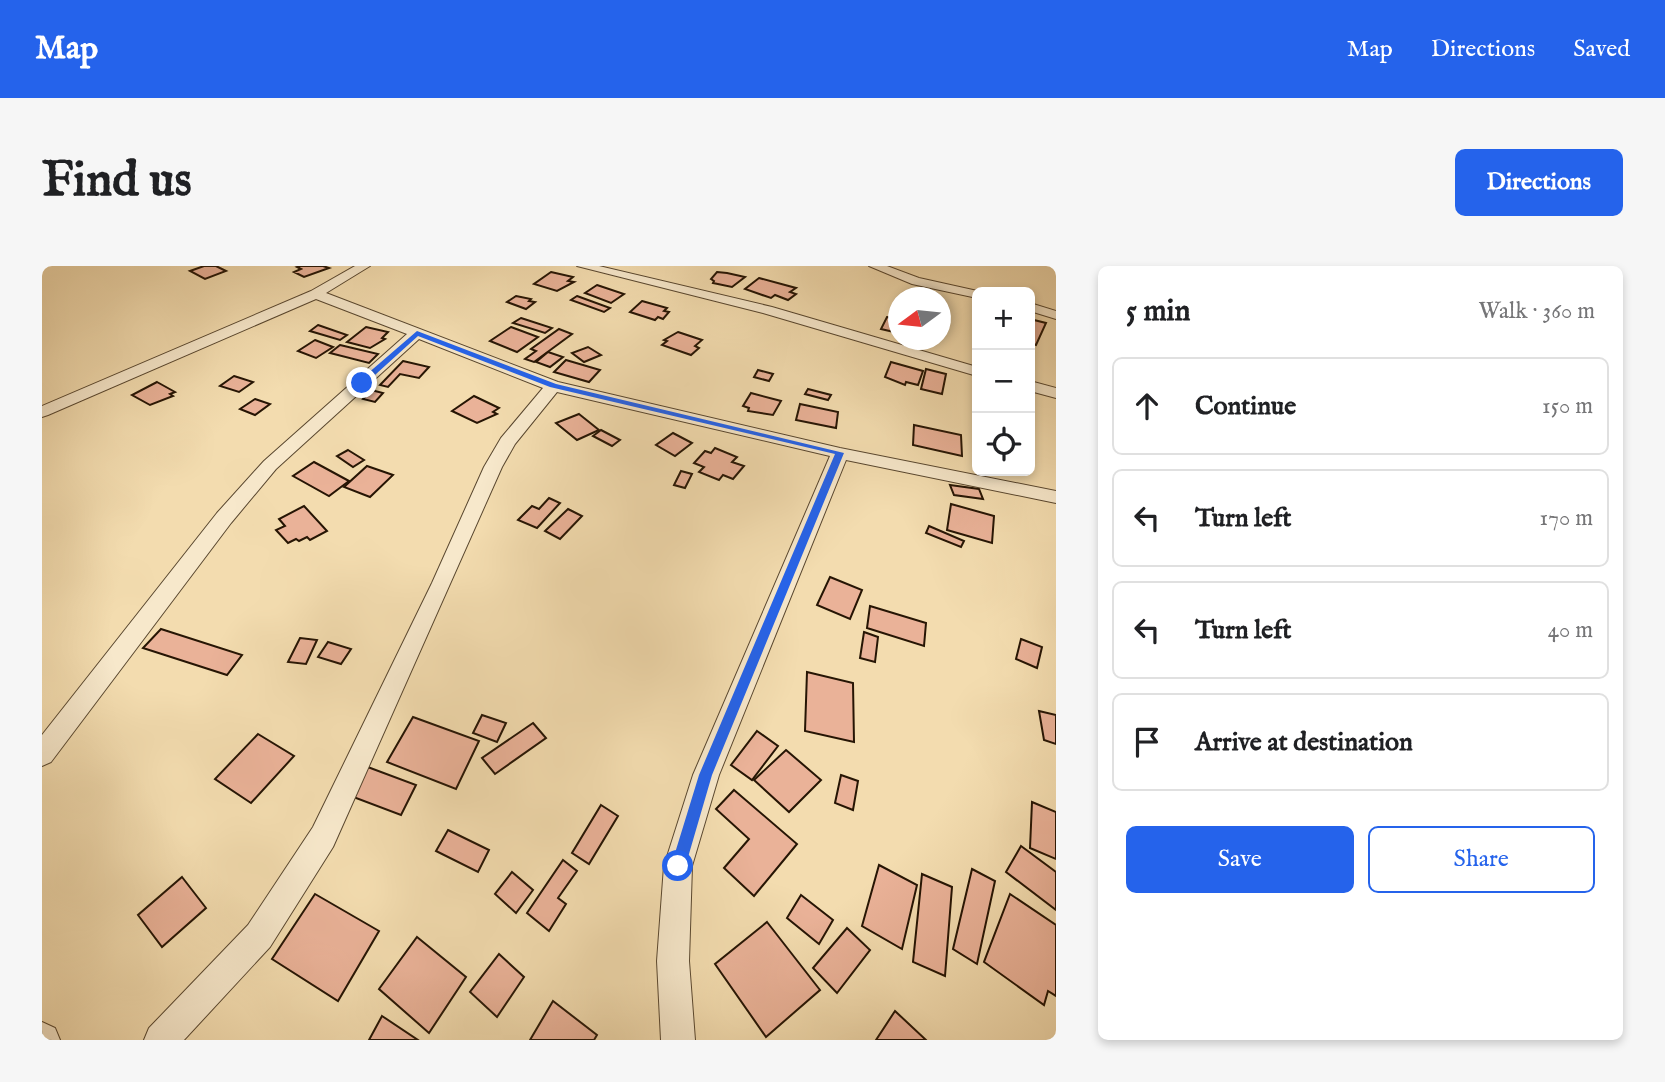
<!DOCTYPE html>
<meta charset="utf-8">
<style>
body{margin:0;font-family:"IM FELL English",serif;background:#f6f6f6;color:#202124}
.controls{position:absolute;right:21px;top:21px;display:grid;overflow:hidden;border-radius:10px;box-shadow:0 4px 10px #0003}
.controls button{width:63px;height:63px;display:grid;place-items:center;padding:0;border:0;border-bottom:2px solid #e0e0e0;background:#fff;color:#202124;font:35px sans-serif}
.compass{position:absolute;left:846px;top:21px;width:63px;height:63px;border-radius:50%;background:#fff;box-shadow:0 4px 10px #0003;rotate:255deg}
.stop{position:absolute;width:21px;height:21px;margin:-16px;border:5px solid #2563eb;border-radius:50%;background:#fff}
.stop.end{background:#2563eb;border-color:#fff;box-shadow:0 2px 7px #0008}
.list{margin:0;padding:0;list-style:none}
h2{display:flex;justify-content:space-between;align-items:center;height:91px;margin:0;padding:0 28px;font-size:30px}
h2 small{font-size:23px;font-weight:400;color:#757577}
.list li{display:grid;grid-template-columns:46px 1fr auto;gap:21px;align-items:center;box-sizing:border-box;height:98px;margin:0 14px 14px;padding:0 14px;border:2px solid #e0e0e0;border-radius:10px}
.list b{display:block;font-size:26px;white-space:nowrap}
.list em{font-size:23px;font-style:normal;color:#757577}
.actions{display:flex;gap:14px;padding:21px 28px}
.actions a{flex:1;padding:16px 0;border:2px solid #2563eb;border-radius:10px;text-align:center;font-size:24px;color:#2563eb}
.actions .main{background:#2563eb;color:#fff}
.icon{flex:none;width:38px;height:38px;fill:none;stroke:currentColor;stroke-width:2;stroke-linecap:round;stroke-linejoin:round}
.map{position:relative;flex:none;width:1014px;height:774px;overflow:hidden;border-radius:10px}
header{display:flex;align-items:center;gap:42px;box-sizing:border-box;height:98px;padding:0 35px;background:#2563eb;color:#fff}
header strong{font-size:33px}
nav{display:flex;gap:38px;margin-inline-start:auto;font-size:24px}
.intro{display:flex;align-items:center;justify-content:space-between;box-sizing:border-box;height:168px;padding:0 42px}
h1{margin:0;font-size:49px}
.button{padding:18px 32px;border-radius:10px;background:#2563eb;color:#fff;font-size:24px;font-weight:700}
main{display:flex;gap:42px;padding:0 42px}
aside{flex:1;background:#fff;border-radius:10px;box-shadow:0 4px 10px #0003}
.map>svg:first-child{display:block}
</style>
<header>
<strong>Map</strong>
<nav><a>Map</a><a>Directions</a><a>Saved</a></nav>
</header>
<div class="intro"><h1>Find us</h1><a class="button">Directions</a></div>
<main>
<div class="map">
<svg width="1014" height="774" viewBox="0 0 1014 774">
<rect width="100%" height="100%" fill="#f3dcaf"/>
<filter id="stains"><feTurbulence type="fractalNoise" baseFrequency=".00286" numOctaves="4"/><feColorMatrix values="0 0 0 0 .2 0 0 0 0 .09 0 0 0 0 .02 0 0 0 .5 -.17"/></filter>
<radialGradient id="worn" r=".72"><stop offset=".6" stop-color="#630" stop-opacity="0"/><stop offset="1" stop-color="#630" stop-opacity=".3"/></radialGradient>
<g fill="#eab298" stroke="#261504" stroke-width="2">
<path d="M162,0H174L184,5L163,13L148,5Z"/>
<path d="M258,0H281L287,2L262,11L252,6L259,3L255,1Z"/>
<path d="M509,6L531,11L526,15L532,16L515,25L492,18Z"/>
<path d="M675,6L685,7L703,11L690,21L671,17L672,15L669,13Z"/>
<path d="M717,12L754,22L748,26L754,28L746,34L733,29L729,32L703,23Z"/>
<path d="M555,19L582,28L569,37L543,27Z"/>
<path d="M474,30L489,33L487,35L493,36L484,43L465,36Z"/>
<path d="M535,30L568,42L562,46L529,34Z"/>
<path d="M600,35L625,42L622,45L627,46L621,53L616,51L613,54L588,46Z"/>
<path d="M845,51L856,53V67L839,63Z"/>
<path d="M479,52L510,62L503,67L471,57Z"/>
<path d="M992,54L1004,57L994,79L988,77V64Z"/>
<path d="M276,59L305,69L298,74L268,65Z"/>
<path d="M324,61L346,66L340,72L343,73L328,82L305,76Z"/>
<path d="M469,61L496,71L475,86L448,75Z"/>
<path d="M517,63L530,68L492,96L483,93L494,85L489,83Z"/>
<path d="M636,66L660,74L653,80L657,82L649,89L620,79L625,75L622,74Z"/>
<path d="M273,74L291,81L274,92L256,85Z"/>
<path d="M298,79L336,88L327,97L288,87Z"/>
<path d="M546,81L559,89L542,96L530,87Z"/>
<path d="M506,86L521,91L508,101L494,96Z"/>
<path d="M524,94L558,104L547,116L512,106Z"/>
<path d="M361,95L387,101L377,112L358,108L346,121L338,119Z"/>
<path d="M849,96L881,105L876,119L864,116L863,119L843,111Z"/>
<path d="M884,103L904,108L900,128L879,123Z"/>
<path d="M716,104L731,108L727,115L712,111Z"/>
<path d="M192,110L211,116L197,126L178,120Z"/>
<path d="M115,116L133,126L128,128L131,130L108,139L90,129Z"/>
<path d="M766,123L789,129L786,134L763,128Z"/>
<path d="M329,124L341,127L333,136L321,133Z"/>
<path d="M709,127L739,135L731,149L706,145L707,142L701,140Z"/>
<path d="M432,130L457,142L451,146L455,148L435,157L410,145Z"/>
<path d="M213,133L228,138L213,149L198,143Z"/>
<path d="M758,138L796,146L794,162L754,154Z"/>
<path d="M537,148L557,164L535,174L514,157Z"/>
<path d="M872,159L919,169L920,190L871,179Z"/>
<path d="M559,164L578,174L570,180L551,170Z"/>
<path d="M631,167L650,177L633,190L614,179Z"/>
<path d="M673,182L695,191L690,196L702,200L691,213L681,209L677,214L657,206L662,201L652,197L663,185L669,187Z"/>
<path d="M306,184L322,194L311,201L295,190Z"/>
<path d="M272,196L307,215L287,230L251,210Z"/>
<path d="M325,200L351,209L328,231L302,221Z"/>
<path d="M639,205L650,208L643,222L632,219Z"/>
<path d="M908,219L937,223L941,233L912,229Z"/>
<path d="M507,232L518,237L495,262L476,254L490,240L497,243Z"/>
<path d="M909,238L952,250L950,277L905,264Z"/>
<path d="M262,240L285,265L268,274L265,271L257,275L254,273L246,277L234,264L243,260L237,253Z"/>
<path d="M526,243L540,250L518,273L503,265Z"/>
<path d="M887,260L922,275L919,281L884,267Z"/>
<path d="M788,311L820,324L808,353L775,339Z"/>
<path d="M828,340L884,357L882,380L825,362Z"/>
<path d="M119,363L200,389L185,409L101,382Z"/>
<path d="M822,366L836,371L833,396L818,392Z"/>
<path d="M258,372L275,374L264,398L246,396Z"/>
<path d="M979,373L1000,381L995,402L974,393Z"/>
<path d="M286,376L309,383L299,398L276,391Z"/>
<path d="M765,406L811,417L812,476L763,465Z"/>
<path d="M997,445L1014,449V478L1002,474Z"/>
<path d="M440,449L464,457L455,476L431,467Z"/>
<path d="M371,451L437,475L414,523L345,496Z"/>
<path d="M491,457L504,472L453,508L440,492Z"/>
<path d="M715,465L736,480L710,514L689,499Z"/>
<path d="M216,468L252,490L209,537L173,513Z"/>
<path d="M744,484L779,514L747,546L712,514Z"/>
<path d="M323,500L374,519L359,549L306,529Z"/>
<path d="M799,509L816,515L811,544L793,537Z"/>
<path d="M692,524L755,578L712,630L682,602L707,573L674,543Z"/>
<path d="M990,536L1014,546V593L988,582Z"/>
<path d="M559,539L576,550L547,598L530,587Z"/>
<path d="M406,564L447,584L436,606L394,585Z"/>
<path d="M979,580L1014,606V644L964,606Z"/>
<path d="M521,594L535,605L516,632L524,638L507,665L485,647Z"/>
<path d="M837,599L875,619L860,683L820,660Z"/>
<path d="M930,603L953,615L935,698L911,683Z"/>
<path d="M470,606L491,624L474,647L453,628Z"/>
<path d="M880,608L910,621L903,710L871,696Z"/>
<path d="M140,611L164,642L120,681L96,649Z"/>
<path d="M273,628L337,665L296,735L230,693Z"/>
<path d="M968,628L1014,659V730L1006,725L1002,739L942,696Z"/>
<path d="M759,629L791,654L777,678L745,652Z"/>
<path d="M725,656L778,724L724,771L673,698Z"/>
<path d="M805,662L828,684L795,727L771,702Z"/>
<path d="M375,671L424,711L387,767L337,723Z"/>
<path d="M457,688L482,711L455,751L428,726Z"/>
<path d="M511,735L555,769L552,774H488Z"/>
<path d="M853,745L884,774H834Z"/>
<path d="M340,750L376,774H327Z"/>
</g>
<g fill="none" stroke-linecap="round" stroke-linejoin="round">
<g stroke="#59472f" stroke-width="2">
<g id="minor">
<path d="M313,0H328L284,27L516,116L798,182L1014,225V237L804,194L677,509L650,600L647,695L653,774H619L615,695L622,600L651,509L788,190L515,126L473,178L460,201L291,581L228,681L142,774H102L107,762L206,659L271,561L390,317L442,201L459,172L501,122L377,73L234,203L189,257L9,496L0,500V469L175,247L222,195L365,68L274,33L6,149L0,151V140L269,25Z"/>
<path d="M535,0H557L730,41L935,101V110L721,47Z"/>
<path d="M827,0H845L877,12L940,26H935V32L870,18Z"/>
<path d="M988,37L1014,45V53L988,45Z"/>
<path d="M988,115L1014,122V132L988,125Z"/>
<path d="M0,756L13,762L18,774H0Z"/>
</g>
</g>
<use href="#minor" fill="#f7e8cb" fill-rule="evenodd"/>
</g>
<path fill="#2563eb" d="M375,65L514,118L802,187L670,509L642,605H631L629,600L657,509L793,188L508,121L376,70L323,118H317V115Z"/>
<rect width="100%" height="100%" filter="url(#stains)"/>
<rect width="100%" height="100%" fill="url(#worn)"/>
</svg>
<div class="controls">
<button>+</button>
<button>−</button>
<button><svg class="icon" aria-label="locate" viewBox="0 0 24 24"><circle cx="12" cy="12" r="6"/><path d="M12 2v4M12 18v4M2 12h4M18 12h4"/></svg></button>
</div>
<svg class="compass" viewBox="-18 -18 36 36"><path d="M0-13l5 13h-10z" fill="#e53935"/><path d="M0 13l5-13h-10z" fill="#757577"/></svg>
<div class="stop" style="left:636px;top:600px"></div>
<div class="stop end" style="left:320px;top:117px"></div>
</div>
<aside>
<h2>5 min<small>Walk · 360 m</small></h2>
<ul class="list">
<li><svg class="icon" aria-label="ahead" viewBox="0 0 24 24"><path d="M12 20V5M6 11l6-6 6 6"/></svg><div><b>Continue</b></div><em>150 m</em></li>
<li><svg class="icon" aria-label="left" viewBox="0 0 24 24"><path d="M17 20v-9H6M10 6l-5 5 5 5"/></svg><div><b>Turn left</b></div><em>170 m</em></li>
<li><svg class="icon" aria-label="left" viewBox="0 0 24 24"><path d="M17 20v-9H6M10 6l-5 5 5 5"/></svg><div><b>Turn left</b></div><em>40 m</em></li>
<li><svg class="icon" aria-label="arrive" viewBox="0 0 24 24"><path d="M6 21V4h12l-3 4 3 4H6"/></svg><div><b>Arrive at destination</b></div></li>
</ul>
<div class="actions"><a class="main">Save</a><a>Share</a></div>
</aside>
</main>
